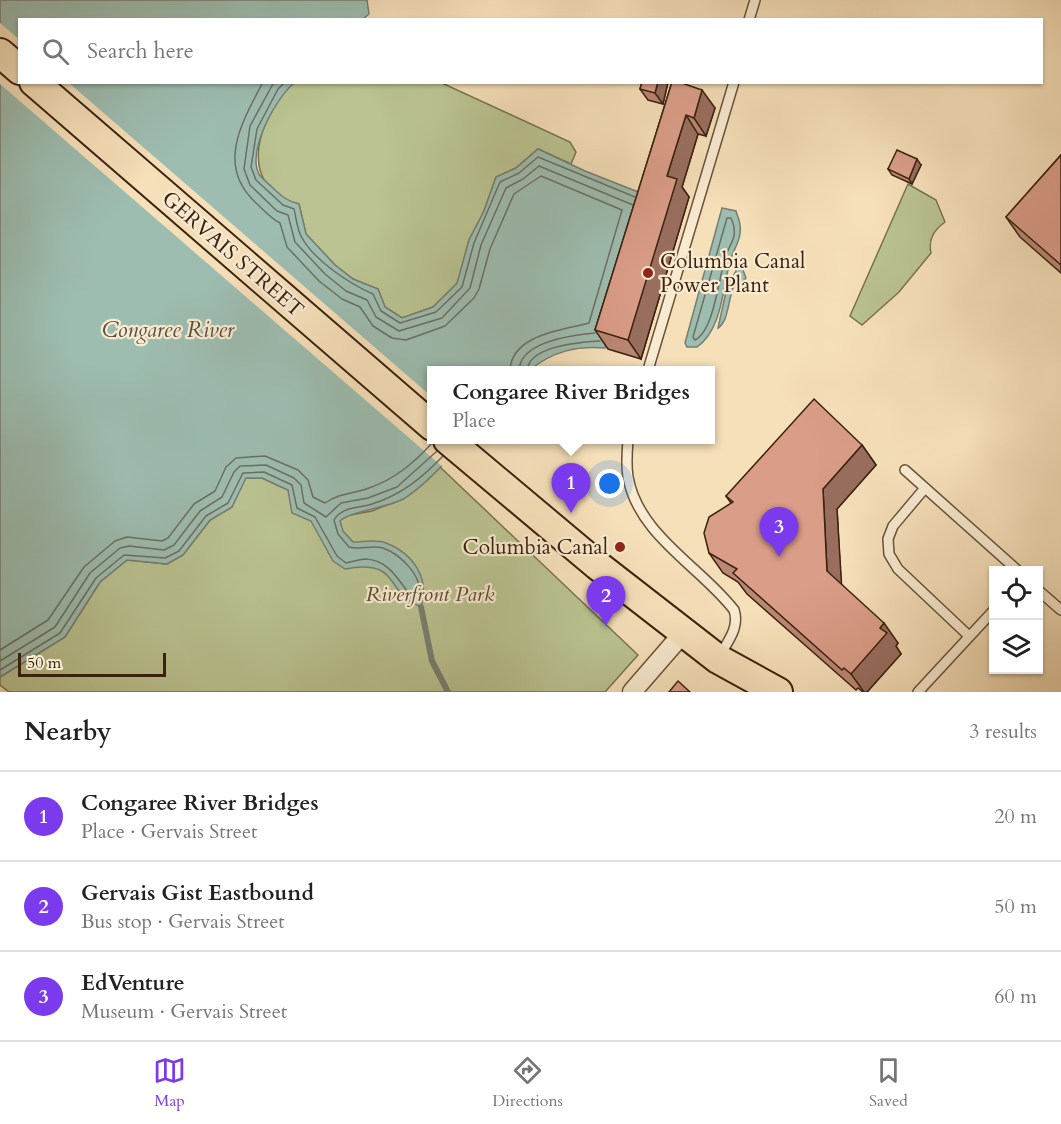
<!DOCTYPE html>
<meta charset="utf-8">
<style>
body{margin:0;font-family:Cardo,serif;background:#f6f6f6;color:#222}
.controls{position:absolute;right:18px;bottom:18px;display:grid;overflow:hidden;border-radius:0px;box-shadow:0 2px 4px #0004}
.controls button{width:54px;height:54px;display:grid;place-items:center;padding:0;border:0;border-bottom:2px solid #e0e0e0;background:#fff;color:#222;font:30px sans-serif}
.scale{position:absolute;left:18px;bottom:15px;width:148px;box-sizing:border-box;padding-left:6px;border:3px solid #3b220e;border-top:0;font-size:16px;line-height:21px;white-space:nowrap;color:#3b220e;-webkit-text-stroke:4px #f9ebd2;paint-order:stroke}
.you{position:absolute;left:610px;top:484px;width:21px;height:21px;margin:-15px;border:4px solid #fff;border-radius:50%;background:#1a73e8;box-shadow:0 0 0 9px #1a73e833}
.badge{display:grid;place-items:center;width:39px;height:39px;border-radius:50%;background:#7c3aed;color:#fff;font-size:20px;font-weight:700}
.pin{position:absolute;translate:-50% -50px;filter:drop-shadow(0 2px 3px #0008)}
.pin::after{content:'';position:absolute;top:32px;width:21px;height:18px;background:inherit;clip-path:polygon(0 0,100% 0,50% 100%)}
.popup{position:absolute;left:427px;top:366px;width:288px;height:78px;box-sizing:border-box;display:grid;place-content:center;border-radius:0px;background:#fff;filter:drop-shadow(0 2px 4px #0005);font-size:20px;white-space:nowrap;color:#767676}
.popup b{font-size:22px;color:#222}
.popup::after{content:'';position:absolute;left:50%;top:100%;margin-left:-12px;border:12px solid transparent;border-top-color:#fff}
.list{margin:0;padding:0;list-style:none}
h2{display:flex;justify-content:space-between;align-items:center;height:78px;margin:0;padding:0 24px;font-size:26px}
h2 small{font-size:20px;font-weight:400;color:#767676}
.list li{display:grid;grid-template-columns:39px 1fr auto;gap:18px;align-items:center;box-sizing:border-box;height:90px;padding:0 24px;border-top:2px solid #e0e0e0}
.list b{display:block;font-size:22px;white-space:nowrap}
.list p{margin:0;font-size:20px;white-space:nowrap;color:#767676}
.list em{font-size:20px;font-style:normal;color:#767676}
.icon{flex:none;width:33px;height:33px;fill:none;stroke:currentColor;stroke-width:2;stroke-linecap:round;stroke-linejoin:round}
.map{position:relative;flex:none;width:1061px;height:692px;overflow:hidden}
.search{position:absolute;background:#fff;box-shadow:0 2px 4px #0004;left:18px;right:18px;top:18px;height:66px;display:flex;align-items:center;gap:15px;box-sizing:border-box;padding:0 21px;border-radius:0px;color:#767676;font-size:22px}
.sheet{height:348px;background:#fff}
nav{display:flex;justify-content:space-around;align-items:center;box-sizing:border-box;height:84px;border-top:2px solid #e0e0e0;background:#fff;font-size:16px;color:#767676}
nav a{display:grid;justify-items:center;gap:3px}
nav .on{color:#7c3aed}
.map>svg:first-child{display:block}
</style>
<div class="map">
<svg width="1061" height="692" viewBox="0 0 1061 692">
<rect width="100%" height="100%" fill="#f6e0ba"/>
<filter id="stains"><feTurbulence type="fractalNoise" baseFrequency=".00333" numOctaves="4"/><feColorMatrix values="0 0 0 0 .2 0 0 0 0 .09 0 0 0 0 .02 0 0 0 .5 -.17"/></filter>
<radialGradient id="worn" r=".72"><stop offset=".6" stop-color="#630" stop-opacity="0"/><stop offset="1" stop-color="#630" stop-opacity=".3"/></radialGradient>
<g fill="#bac391" stroke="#7a7250" stroke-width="1.5">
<path d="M294,82L442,83L570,142L576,152L571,164L538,149L516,168L496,177L484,211L469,240L458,283L433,307L402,318L385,307L378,289L353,279L335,265L306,234L299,204C234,188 258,115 294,82Z"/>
<path d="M908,184L936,200L945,222C934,230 928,239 931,253L899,292L862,325L850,316Z"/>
<path d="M440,467L638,655L605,692H9L0,685V677L65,637L100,582L127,560L167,564L183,555L210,520L232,507L245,478H262L345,516L372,511L404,498Z"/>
</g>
<g fill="#9dbdb1" stroke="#767f70" stroke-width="1.5">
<path d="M0,0H367L369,14L363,19L20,20V82L294,83C276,98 247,150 259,174C262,179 268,183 272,187C281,196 287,201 299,204L306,234L335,265L353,279L378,289L385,307L402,318L433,307L457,283L469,240L484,211L496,177L516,168L538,149L585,171L651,197L605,348C576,346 553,351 530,370H432V440H466C447,460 429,482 405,498C389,508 350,511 340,521L343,531L353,542C363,542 376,539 386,543C414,554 430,579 421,607C384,593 401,558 345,569L333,561L311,521L292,513L288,490L262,478H246L232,507L210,520L183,555L167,564L127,560L100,582L65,637L0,677Z"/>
<path d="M722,208L736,211C737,216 740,220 740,225C742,239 734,248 730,261C723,287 722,330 697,347H687L685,343Z"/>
<path d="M738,257L746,278L742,284L734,286C728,298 729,321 718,328L727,287L736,271L733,260Z"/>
</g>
<path fill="#f6e0ba" d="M0,23L19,39L20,82L69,83L431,396L432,440L469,441L444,468L0,84Z"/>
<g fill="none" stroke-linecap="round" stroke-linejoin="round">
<g stroke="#6c7060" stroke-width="1.5">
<path d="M263,82C242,122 216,165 255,202C263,209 270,218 280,223L287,247L319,281L342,299L360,307L373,326L392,338L406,340L445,326L474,298L479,289L490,249L514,194L541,176L622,210L589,323C564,330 512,334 510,370"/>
<path d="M274,82L250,126L244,169L250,185L277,211L288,215L295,242L325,274L346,291L367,300L376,317L399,331L442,318L470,288L481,245L506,188L523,179L539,166L633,205"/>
<path d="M285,82L278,89L257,129L251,167L256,180L283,205L294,209C296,217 297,229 301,236C313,260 350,284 373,294L381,311L400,323L436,312L462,287L474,243L500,182L519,173L538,157L635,197"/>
<path d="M727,218H731C734,224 735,230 734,236C732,244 727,251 725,258C719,277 714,331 695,340L693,337Z"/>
<path d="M519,370C521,341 573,335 595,333"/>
<path d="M527,370C530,345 582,342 600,341"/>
<path d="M0,650L48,620L84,567L115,541L127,537L162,541L168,538L194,504L215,491L226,467L236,458L265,456L298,470L308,480L313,497L325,503C339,493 353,494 369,488C395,479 414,463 433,442"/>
<path d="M0,661L55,627L90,573L120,548L129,546L164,550L174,545L200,511L222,497L234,472L240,466L266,465L294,478L301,485L304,503L326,517L341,503L368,498L397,487L437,451"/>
<path d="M0,670L60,633L96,578L124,555L165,558L179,551L206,516L228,503L243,473L264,472L292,485L297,508L315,517L337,556L346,563C352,562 360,559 366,559C397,561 403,596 417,598C427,579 400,554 383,548C372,545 360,550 349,547L338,534L334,520C342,506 358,509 372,504C401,495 422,478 443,456"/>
</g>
<path stroke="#767f70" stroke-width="6" d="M421,607L432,661L448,692"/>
<g stroke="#6a5239" stroke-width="12">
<g id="lane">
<path d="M749,20L755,0"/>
<path d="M648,370L734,82"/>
<path d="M628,440C627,452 626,465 628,477C638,535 701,567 734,610C740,628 727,642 719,657"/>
<path d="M905,470L1017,570"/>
<path d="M925,488L893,526L888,539L889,554L898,569L969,636"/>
<path d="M1038,590L1061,610"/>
<path d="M918,692L994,610"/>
</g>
</g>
<g stroke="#6a5239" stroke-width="21">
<path id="street" d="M632,692L684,632"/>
</g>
<g stroke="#3b220e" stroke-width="32">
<g id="primary">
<path d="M0,53L20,70"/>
<path d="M34,82L432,426"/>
<path d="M448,440L597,565L718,659L778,692"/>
</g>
</g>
<use href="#lane" stroke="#f9ebd2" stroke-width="9"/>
<use href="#street" stroke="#f9ebd2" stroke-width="18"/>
<use href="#primary" stroke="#f6e0ba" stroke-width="28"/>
</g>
<g fill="#bb8775" stroke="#3b220e" stroke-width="1.5">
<path d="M642,82H668L663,104L648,100L640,89Z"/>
<path d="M672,82L715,108L706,136L698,134L682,187L689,197L641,359L608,349L595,330Z"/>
<path d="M1061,155V273L1020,237L1006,217Z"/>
<path d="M921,165L912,184L892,175L888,169Z"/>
<path d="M862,445L876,465L837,509L841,584L898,643L896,646L901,654L867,692H863L858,688L856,690L747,594L738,582L723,573L709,553L731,503L726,496Z"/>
</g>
<g fill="#996e5f" stroke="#3b220e" stroke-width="1.5">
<path d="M658,82H668L663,104L655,93Z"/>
<path d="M702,90L715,108L706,136L694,118Z"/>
<path d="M686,115L698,134L682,187L689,197L641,359L628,340L667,176Z"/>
<path d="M917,159L921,165L912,184L909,179Z"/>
<path d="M862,445L876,465L837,509L842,592L827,571L823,489Z"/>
<path d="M884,623L898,643L896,646L901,654L867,692H864L851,674L880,628Z"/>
</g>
<g fill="#da9d88" stroke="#3b220e" stroke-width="1.5">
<path d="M642,82H658L655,93L640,89Z"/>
<path d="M672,82H679L702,90L694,118L686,115L667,176L677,179L628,340L595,330Z"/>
<path d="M897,150L917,159L909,179L888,169Z"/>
<path d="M1061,155V265L1006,217Z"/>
<path d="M814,399L862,445L823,489L827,571L884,623L880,628L887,633L851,674L844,668L842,670L733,573L737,569L709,553L704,533L709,517L733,502L726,496Z"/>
<path d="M678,681L690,692H669Z"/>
</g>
<g fill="#8f2418" stroke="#f9ebd2" stroke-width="2">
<circle cx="648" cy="273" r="6"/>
<circle cx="620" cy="547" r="6"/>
</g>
<g text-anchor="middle" stroke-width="4.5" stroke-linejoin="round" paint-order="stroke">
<g font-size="21" fill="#3b220e" stroke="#f9ebd2">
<text transform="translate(233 254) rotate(41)" y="7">GERVAIS STREET</text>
</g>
<g font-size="21" fill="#3b220e" stroke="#f9ebd2" text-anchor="start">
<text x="660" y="268">Columbia Canal<tspan x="660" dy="24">Power Plant</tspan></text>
<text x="608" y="554" text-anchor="end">Columbia Canal</text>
</g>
<g font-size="21" font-style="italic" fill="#5b4a2f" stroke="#f9ebd2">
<text x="430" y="601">Riverfront Park</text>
</g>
<g font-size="22" font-style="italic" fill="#58503f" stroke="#f9ebd2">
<text x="168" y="337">Congaree River</text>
</g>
</g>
<rect width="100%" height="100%" filter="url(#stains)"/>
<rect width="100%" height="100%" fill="url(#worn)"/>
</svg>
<div class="controls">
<button><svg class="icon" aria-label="locate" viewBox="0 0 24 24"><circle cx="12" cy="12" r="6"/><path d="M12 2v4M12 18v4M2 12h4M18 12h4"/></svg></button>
<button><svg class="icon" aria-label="layers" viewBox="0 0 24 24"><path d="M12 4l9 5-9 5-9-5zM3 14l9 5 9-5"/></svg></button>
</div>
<div class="scale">50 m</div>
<div class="you"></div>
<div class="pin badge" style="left:571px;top:513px">1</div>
<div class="popup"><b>Congaree River Bridges</b>Place</div>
<div class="pin badge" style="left:606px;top:626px">2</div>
<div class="pin badge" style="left:779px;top:557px">3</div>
<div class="search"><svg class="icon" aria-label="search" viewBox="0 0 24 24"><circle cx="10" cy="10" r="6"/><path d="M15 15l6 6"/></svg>Search here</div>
</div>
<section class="sheet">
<h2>Nearby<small>3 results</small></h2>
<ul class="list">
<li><span class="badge">1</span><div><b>Congaree River Bridges</b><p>Place · Gervais Street</p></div><em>20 m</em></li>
<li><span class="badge">2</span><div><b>Gervais Gist Eastbound</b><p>Bus stop · Gervais Street</p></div><em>50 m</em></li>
<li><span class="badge">3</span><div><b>EdVenture</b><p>Museum · Gervais Street</p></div><em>60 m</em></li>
</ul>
</section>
<nav>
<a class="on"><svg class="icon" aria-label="map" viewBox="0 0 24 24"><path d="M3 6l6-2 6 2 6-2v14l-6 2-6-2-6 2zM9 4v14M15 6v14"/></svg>Map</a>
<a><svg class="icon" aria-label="directions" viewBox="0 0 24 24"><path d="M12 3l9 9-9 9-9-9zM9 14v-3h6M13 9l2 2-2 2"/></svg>Directions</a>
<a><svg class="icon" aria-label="saved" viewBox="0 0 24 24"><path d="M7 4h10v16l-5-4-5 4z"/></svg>Saved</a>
</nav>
